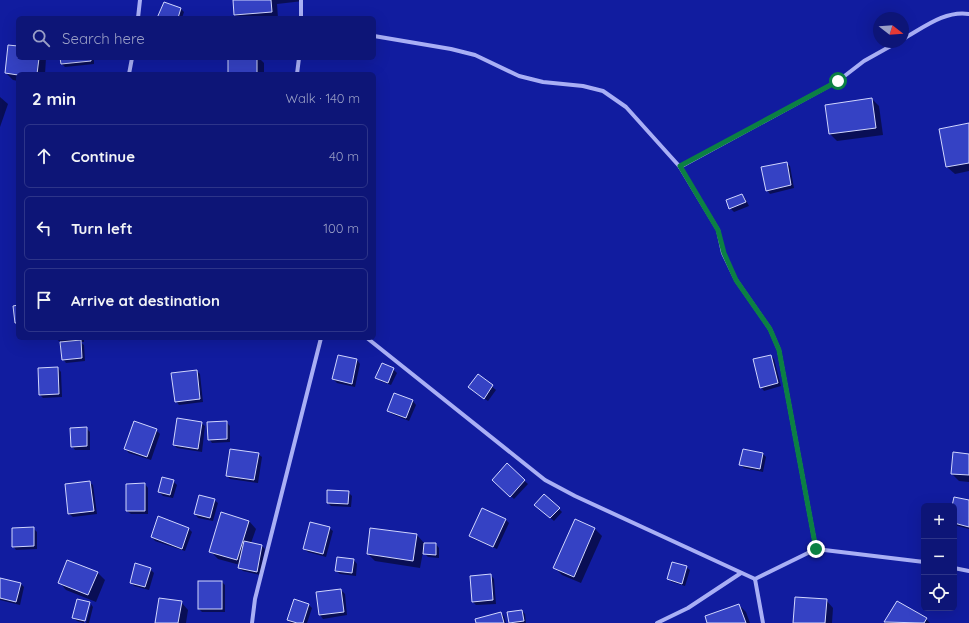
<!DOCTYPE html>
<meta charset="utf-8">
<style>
body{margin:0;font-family:Quicksand,sans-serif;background:#1b227f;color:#f1f3f6}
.controls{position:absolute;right:12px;bottom:12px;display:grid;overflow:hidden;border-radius:6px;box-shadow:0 4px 16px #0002}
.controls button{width:36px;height:36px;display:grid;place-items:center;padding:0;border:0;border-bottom:1px solid #2d3489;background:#0d1577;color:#f1f3f6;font:20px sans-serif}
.compass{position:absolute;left:873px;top:12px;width:36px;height:36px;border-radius:50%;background:#0d1577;box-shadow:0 4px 16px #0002;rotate:107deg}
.stop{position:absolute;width:12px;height:12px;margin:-9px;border:3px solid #0b8043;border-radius:50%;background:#fff}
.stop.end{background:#0b8043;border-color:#fff;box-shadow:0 1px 4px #0008}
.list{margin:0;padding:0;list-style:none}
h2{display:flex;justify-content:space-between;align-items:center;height:52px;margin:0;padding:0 16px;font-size:17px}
h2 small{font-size:13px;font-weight:400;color:#9a9fc6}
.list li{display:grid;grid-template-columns:26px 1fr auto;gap:12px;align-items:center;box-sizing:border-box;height:64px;margin:0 8px 8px;padding:0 8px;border:1px solid #2d3489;border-radius:6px}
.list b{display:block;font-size:15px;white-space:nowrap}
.list em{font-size:13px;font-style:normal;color:#9a9fc6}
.icon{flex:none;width:22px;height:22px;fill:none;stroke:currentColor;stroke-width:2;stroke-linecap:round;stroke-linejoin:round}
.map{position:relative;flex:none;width:969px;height:623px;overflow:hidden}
.search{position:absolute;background:#0d1577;box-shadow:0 4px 16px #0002;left:16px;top:16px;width:360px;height:44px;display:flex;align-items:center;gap:10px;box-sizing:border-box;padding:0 14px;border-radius:6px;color:#9a9fc6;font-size:15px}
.panel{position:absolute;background:#0d1577;box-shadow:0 4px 16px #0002;left:16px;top:72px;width:360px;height:268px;border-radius:6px}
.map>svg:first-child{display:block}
</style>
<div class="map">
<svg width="969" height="623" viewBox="0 0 969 623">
<rect width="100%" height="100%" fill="#111c9f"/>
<g fill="#0007">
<path d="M234,0H303V1L277,4L278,18H238L235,15Z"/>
<path d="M164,3L181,9L184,12L182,18H158Z"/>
<path d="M18,47V58H46L45,74H18V81L13,80L6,73Z"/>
<path d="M61,58H94V64L65,67L62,64Z"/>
<path d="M229,58H259L264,63V74H229Z"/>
<path d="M0,97L8,104L0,127Z"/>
<path d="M872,99L879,106L883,135L837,141L830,134L826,106Z"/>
<path d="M969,124V171L955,174L947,167L940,130Z"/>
<path d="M786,163L790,166L794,188L770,194L767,190Z"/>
<path d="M742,195L745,198L749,206L734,212L730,208Z"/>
<path d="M55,338H84V342H80L84,345L85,361L66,363L63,359L61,341H59Z"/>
<path d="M771,356L774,359L781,386L764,391L761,387Z"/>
<path d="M357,360L360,364L355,387L337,383L333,379Z"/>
<path d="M58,368L61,372L62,397L43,398L40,395Z"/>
<path d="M393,369L397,373L391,385L380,381L377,377Z"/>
<path d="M197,371L200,374L203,402L179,405L176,401Z"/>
<path d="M479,376L496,390L488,401L473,391Z"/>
<path d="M395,394L413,401L416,405L409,421L392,414L388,411Z"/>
<path d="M226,422L230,426V442L212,443L209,439Z"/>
<path d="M201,423L205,426L202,452L177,448L174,445Z"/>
<path d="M86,428L90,432V450H75L72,446Z"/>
<path d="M156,430L160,434L151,460L129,453L125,449Z"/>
<path d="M744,450L763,454L766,457L763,472L744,468L741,465Z"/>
<path d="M258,454L262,457L258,483L230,479L227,476Z"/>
<path d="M969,455V482L959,481L952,474Z"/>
<path d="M507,465L528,484L514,499L493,480Z"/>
<path d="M173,481L177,485L173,498L163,496L159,492Z"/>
<path d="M89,482L93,485L97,514L73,517L69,514Z"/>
<path d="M145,484L148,488V514H131L127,511Z"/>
<path d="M348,492L352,496L351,507L331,506L328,503Z"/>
<path d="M214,500L218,503L213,521L198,518L195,514Z"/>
<path d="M969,502V529L954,525V506H953Z"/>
<path d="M539,508L559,509L562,512L554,521Z"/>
<path d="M505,519L509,523L497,549L474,539L470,536Z"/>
<path d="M249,521L256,529L251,543L261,545L265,549L260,575L243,571L239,568L240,565L218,559L210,551Z"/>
<path d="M33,528L37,532V549L16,550L13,546Z"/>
<path d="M329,528L333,531L326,557L308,552L304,549Z"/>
<path d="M594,528L602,536L581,583L562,575L554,567Z"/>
<path d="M189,529L192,532L185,551L155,541L152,537Z"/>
<path d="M417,535L424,543V544H436L439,548V558L428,557L423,552L420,568L375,561L368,554Z"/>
<path d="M354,560L357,564L356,576L340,574L336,571Z"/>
<path d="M686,567L690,570L685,586L672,582L668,579Z"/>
<path d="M150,569L154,573L149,590L134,586L131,582Z"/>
<path d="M98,573L105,580L96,602L66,590L59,582Z"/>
<path d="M491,575L494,579L496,604L476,605L473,602Z"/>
<path d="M0,579L21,584L24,587L20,605L0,600Z"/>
<path d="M222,582L225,585V612H202L199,609Z"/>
<path d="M341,590L345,594L347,615L323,619L320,615L317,593Z"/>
<path d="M78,600L91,604H89L84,623L77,621L73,618Z"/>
<path d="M826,600L833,608L832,623H794Z"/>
<path d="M181,602L188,610L186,623H156Z"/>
<path d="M897,602L926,619L930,623H886V622Z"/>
<path d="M91,604L93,607L89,623H86Z"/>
<path d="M308,604L312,608L307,623H291L288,620Z"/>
<path d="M739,605L746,612L750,623H708Z"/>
<path d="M522,611L525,614L526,623H510Z"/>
<path d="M501,613L504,616L506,623H477Z"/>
</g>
<g fill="#3542c4" stroke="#d1d6fe">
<path d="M233,0H271L272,12L234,15Z"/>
<path d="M164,2L181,8L178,18H157Z"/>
<path d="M8,45L18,46V58H39L37,74L18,75L5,73Z"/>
<path d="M60,58H91V61L61,64Z"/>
<rect x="228" y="58" width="29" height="16"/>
<path d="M872,98L876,128L829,134L825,105Z"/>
<path d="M969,123V163L946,167L939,129Z"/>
<path d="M787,162L791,185L766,191L761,167Z"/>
<path d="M742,194L746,202L729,209L726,200Z"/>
<path d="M18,305V323H15L13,306Z"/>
<path d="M81,340L82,358L62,360L60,342Z"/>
<path d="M338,355L357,359L352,384L332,379Z"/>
<path d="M771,355L778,383L760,388L753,359Z"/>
<path d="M382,363L394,368L388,383L375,378Z"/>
<path d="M58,367L59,394L39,395L38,368Z"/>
<path d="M197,370L200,399L175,402L171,373Z"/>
<path d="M478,374L493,385L484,399L468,387Z"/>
<path d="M394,393L413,400L406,418L387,411Z"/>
<path d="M177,418L202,422L198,449L173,445Z"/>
<path d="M134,421L157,429L147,457L124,449Z"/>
<path d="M227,421V439L208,440L207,422Z"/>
<path d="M87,427V446L71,447L70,428Z"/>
<path d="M230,449L259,453L254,480L226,476Z"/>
<path d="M743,449L763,453L760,469L739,465Z"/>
<path d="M953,452L969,454V475L951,474Z"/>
<path d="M507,463L525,480L510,497L492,480Z"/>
<path d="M162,477L174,480L170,495L158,492Z"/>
<path d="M90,481L94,511L68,514L65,484Z"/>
<path d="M145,483V511H126V484Z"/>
<path d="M327,490L349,491L348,504L327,503Z"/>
<path d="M544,494L560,508L550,518L534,505Z"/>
<path d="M199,495L215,499L210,518L194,514Z"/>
<path d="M954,497L969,500V527L954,523V506H952Z"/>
<path d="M482,508L506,519L493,547L469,536Z"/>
<path d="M221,512L249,521L237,560L209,552Z"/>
<path d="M158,516L189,528L182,549L151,537Z"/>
<path d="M575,519L595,528L574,577L553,568Z"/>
<path d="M310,522L330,527L323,554L303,549Z"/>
<path d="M34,527V546L12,547V528Z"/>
<path d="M370,528L417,534L413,561L367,554Z"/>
<path d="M244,541L262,545L257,572L238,568Z"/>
<path d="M424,543H436V555L423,554Z"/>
<path d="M337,557L354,559L352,573L335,571Z"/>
<path d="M67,560L98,572L88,595L58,583Z"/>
<path d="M672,562L687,566L682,584L667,579Z"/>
<path d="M135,563L151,568L145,587L130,583Z"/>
<path d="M491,574L493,600L472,602L470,576Z"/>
<path d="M0,578L21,583L16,602L0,598Z"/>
<rect x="198" y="581" width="24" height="28"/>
<path d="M341,589L344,612L319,615L316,592Z"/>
<path d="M795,597L827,599L825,623H793Z"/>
<path d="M159,598L182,601L178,623H155Z"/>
<path d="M77,599L90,602L85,621L72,618Z"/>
<path d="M294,599L309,604L303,623H297L287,620Z"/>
<path d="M897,601L927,618L924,623L884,622Z"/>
<path d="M739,604L746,623H707L705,616Z"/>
<path d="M522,610L524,621L509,623L507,612Z"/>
<path d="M501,612L504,623H476L475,619Z"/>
</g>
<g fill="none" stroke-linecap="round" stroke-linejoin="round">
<g stroke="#a9aff5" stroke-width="4">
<path d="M301,0V18"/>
<path d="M138,18L140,0"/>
<path d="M374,36L451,49L475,55L519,76L543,82L583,86L603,91L626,107L680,167L718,230L723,253L736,280L770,329L779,350L816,549"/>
<path d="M903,39C923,28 945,10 969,14"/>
<path d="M129,74L132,58"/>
<path d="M297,74L299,58"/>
<path d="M680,167L838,81L864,61L898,42"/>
<path d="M367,338L545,480L575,496L755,579"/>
<path d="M954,568L969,571"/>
<path d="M755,579L816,549L924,562"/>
<path d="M755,579L763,623"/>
<path d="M252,623L255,599L321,338"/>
<path d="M657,623L688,608L741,573"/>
</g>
</g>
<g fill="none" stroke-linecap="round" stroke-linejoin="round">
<path stroke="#0b8043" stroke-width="5" d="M816,549L779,350L770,329L736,280L724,253L718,230L680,166L838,81"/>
</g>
</svg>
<div class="controls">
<button>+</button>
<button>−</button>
<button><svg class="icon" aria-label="locate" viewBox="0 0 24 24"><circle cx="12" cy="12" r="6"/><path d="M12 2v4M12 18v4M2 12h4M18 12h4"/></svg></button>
</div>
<svg class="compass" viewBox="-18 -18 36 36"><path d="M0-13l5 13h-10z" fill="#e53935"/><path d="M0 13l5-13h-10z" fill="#9a9fc6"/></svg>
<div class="stop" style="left:838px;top:81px"></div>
<div class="stop end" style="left:816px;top:549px"></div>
<div class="search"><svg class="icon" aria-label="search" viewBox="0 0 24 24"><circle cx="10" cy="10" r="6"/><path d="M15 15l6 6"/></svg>Search here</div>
<section class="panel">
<h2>2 min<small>Walk · 140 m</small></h2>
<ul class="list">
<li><svg class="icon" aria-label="ahead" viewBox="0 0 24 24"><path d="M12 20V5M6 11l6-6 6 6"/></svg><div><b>Continue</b></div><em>40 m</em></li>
<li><svg class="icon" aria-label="left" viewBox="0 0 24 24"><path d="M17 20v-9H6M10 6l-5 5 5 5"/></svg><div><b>Turn left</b></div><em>100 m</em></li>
<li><svg class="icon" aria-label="arrive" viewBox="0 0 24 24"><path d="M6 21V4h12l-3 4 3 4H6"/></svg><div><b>Arrive at destination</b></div></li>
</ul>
</section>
</div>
